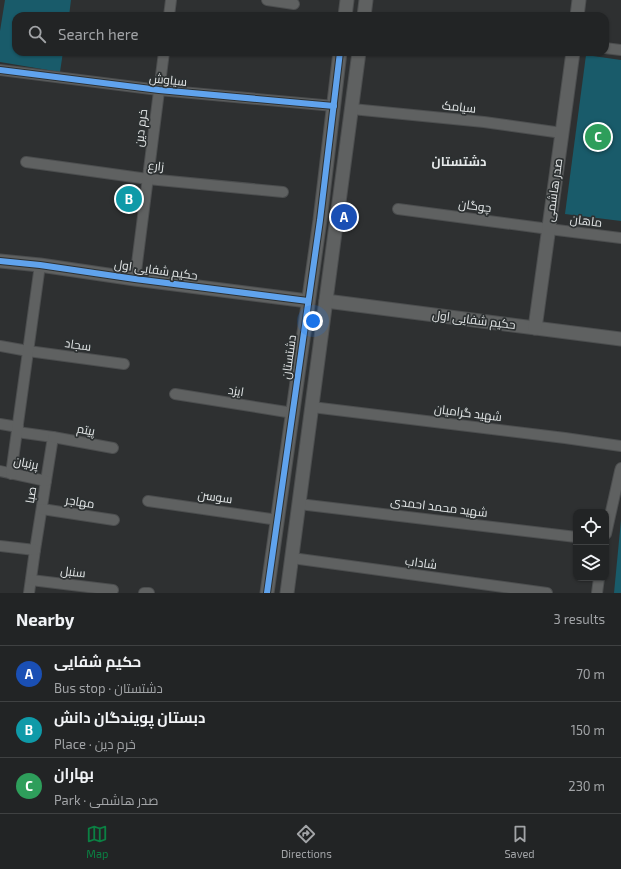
<!DOCTYPE html>
<meta charset="utf-8">
<style>
body{margin:0;font-family:"Exo 2",Cairo,sans-serif;background:#2e3032;color:#f1f3f6}
.controls{position:absolute;right:12px;bottom:12px;display:grid;overflow:hidden;border-radius:8px;box-shadow:0 1px 3px #0004}
.controls button{width:36px;height:36px;display:grid;place-items:center;padding:0;border:0;border-bottom:1px solid #3f4142;background:#222425;color:#f1f3f6;font:20px sans-serif}
.you{position:absolute;left:313px;top:321px;width:14px;height:14px;margin:-10px;border:3px solid #fff;border-radius:50%;background:#1a73e8;box-shadow:0 0 0 6px #1a73e833}
.badge{display:grid;place-items:center;width:26px;height:26px;border-radius:50%;background:#0b8043;color:#fff;font-size:13px;font-weight:700}
.pin{position:absolute;translate:-50% -50%;border:2px solid #fff;box-shadow:0 1px 4px #0006}
.list{margin:0;padding:0;list-style:none}
h2{display:flex;justify-content:space-between;align-items:center;height:52px;margin:0;padding:0 16px;font-size:17px}
h2 small{font-size:13px;font-weight:400;color:#a2a4a7}
.list li{display:grid;grid-template-columns:26px 1fr auto;gap:12px;align-items:center;box-sizing:border-box;height:56px;padding:0 16px;border-top:1px solid #3f4142}
.list b{display:block;font-size:15px;white-space:nowrap}
.list p{margin:0;font-size:13px;white-space:nowrap;color:#a2a4a7}
.list em{font-size:13px;font-style:normal;color:#a2a4a7}
.icon{flex:none;width:22px;height:22px;fill:none;stroke:currentColor;stroke-width:2;stroke-linecap:round;stroke-linejoin:round}
.map{position:relative;flex:none;width:621px;height:593px;overflow:hidden}
.search{position:absolute;background:#222425;box-shadow:0 1px 3px #0004;left:12px;right:12px;top:12px;height:44px;display:flex;align-items:center;gap:10px;box-sizing:border-box;padding:0 14px;border-radius:12px;color:#a2a4a7;font-size:15px}
.sheet{height:220px;background:#222425}
nav{display:flex;justify-content:space-around;align-items:center;box-sizing:border-box;height:56px;border-top:1px solid #3f4142;background:#222425;font-size:11px;color:#a2a4a7}
nav a{display:grid;justify-items:center;gap:2px}
nav .on{color:#0b8043}
.map>svg:first-child{display:block}
</style>
<div class="map">
<svg width="621" height="593" viewBox="0 0 621 593">
<rect width="100%" height="100%" fill="#2e3031"/>
<g fill="#195b6a">
<path d="M5,0H71L69,16H16V52H63L60,72L0,62V31Z"/>
<path d="M586,55L621,60V221L565,214Z"/>
<path d="M621,520V593H614Z"/>
</g>
<g fill="none" stroke-linecap="round" stroke-linejoin="round">
<g stroke="#4c4e4f" stroke-width="12">
<g id="minor">
<path d="M267,0L294,4"/>
<path d="M169,16L171,0"/>
<path d="M605,48L621,50"/>
<path d="M0,70L159,90L334,106"/>
<path d="M352,109L484,122L562,133"/>
<path d="M26,162L148,179L283,192"/>
<path d="M398,209L549,229L621,238"/>
<path d="M135,279L164,52"/>
<path d="M0,346L28,351L124,364"/>
<path d="M175,394L293,413"/>
<path d="M312,407L565,438L621,446"/>
<path d="M0,424L18,427"/>
<path d="M17,432L53,437L35,550L29,593"/>
<path d="M53,437L113,448"/>
<path d="M0,471L46,481"/>
<path d="M11,474L40,265"/>
<path d="M148,501L278,520"/>
<path d="M299,504L576,537"/>
<path d="M42,509L114,520"/>
<path d="M606,534L620,471L621,468"/>
<path d="M0,546L35,550"/>
<path d="M292,558L547,593"/>
<path d="M31,580L113,590"/>
<path d="M144,593H149"/>
<path d="M597,593L599,578"/>
</g>
</g>
<g stroke="#4c4e4f" stroke-width="15">
<g id="tertiary">
<path d="M345,16L347,0"/>
<path d="M364,16L366,0"/>
<path d="M577,16L579,0"/>
<path d="M0,261L40,265L135,279L308,301"/>
<path d="M326,301L621,339"/>
<path d="M535,328L562,133L573,52"/>
<path d="M267,593L320,220L340,52"/>
<path d="M287,593L359,52"/>
</g>
</g>
<use href="#minor" stroke="#5f6161" stroke-width="10"/>
<use href="#tertiary" stroke="#5f6161" stroke-width="13"/>
<g stroke="#2d3132" stroke-width="8">
<g id="cycleway">
<path d="M0,70L159,90L334,106"/>
<path d="M0,261L40,265L135,279L308,301"/>
<path d="M267,593L320,220L340,52"/>
</g>
</g>
<use href="#cycleway" stroke="#60a3ed" stroke-width="6"/>
</g>
<g text-anchor="middle" stroke-width="3.5" stroke-linejoin="round" paint-order="stroke">
<g font-size="12" fill="#e5e8e9" stroke="#2d3132">
<text transform="translate(168 80) rotate(6)" y="4">سیاوش</text>
<text transform="translate(459 107) rotate(6)" y="4">سیامک</text>
<text transform="translate(141 128) rotate(-83)" y="4">خرم دین</text>
<text transform="translate(156 166) rotate(6)" y="4">زارع</text>
<text transform="translate(554 190) rotate(-82)" y="4">صدر هاشمی</text>
<text transform="translate(475 206) rotate(8)" y="4">چوگان</text>
<text transform="translate(586 221) rotate(7)" y="4">ماهان</text>
<text transform="translate(156 270) rotate(8)" y="4">حکیم شفایی اول</text>
<text transform="translate(474 320) rotate(7)" y="4">حکیم شفایی اول</text>
<text transform="translate(78 345) rotate(8)" y="4">سجاد</text>
<text transform="translate(289 357) rotate(-82)" y="4">دشتستان</text>
<text transform="translate(236 391) rotate(9)" y="4">ایزد</text>
<text transform="translate(468 413) rotate(7)" y="4">شهید گرامیان</text>
<text transform="translate(86 430) rotate(11)" y="4">پیتم</text>
<text transform="translate(26 463) rotate(11)" y="4">پرنیان</text>
<text transform="translate(31 495) rotate(-81)" y="4">صبا</text>
<text transform="translate(215 497) rotate(8)" y="4">سوسن</text>
<text transform="translate(80 502) rotate(9)" y="4">مهاجر</text>
<text transform="translate(439 507) rotate(7)" y="4">شهید محمد احمدی</text>
<text transform="translate(421 563) rotate(8)" y="4">شاداب</text>
<text transform="translate(73 572) rotate(7)" y="4">سنبل</text>
</g>
<g font-size="13" font-weight="bold" fill="#e5e8e9" stroke="#2d3132">
<text x="459" y="166">دشتستان</text>
</g>
</g>
</svg>
<div class="controls">
<button><svg class="icon" aria-label="locate" viewBox="0 0 24 24"><circle cx="12" cy="12" r="6"/><path d="M12 2v4M12 18v4M2 12h4M18 12h4"/></svg></button>
<button><svg class="icon" aria-label="layers" viewBox="0 0 24 24"><path d="M12 4l9 5-9 5-9-5zM3 14l9 5 9-5"/></svg></button>
</div>
<div class="you"></div>
<div class="pin badge" style="left:344px;top:217px;background:#1a4fb4">A</div>
<div class="pin badge" style="left:129px;top:199px;background:#0f9aa8">B</div>
<div class="pin badge" style="left:598px;top:137px;background:#2e9e5b">C</div>
<div class="search"><svg class="icon" aria-label="search" viewBox="0 0 24 24"><circle cx="10" cy="10" r="6"/><path d="M15 15l6 6"/></svg>Search here</div>
</div>
<section class="sheet">
<h2>Nearby<small>3 results</small></h2>
<ul class="list">
<li><span class="badge" style="background:#1a4fb4">A</span><div><b>حکیم شفایی</b><p>Bus stop · دشتستان</p></div><em>70 m</em></li>
<li><span class="badge" style="background:#0f9aa8">B</span><div><b>دبستان پویندگان دانش</b><p>Place · خرم دین</p></div><em>150 m</em></li>
<li><span class="badge" style="background:#2e9e5b">C</span><div><b>بهاران</b><p>Park · صدر هاشمی</p></div><em>230 m</em></li>
</ul>
</section>
<nav>
<a class="on"><svg class="icon" aria-label="map" viewBox="0 0 24 24"><path d="M3 6l6-2 6 2 6-2v14l-6 2-6-2-6 2zM9 4v14M15 6v14"/></svg>Map</a>
<a><svg class="icon" aria-label="directions" viewBox="0 0 24 24"><path d="M12 3l9 9-9 9-9-9zM9 14v-3h6M13 9l2 2-2 2"/></svg>Directions</a>
<a><svg class="icon" aria-label="saved" viewBox="0 0 24 24"><path d="M7 4h10v16l-5-4-5 4z"/></svg>Saved</a>
</nav>
